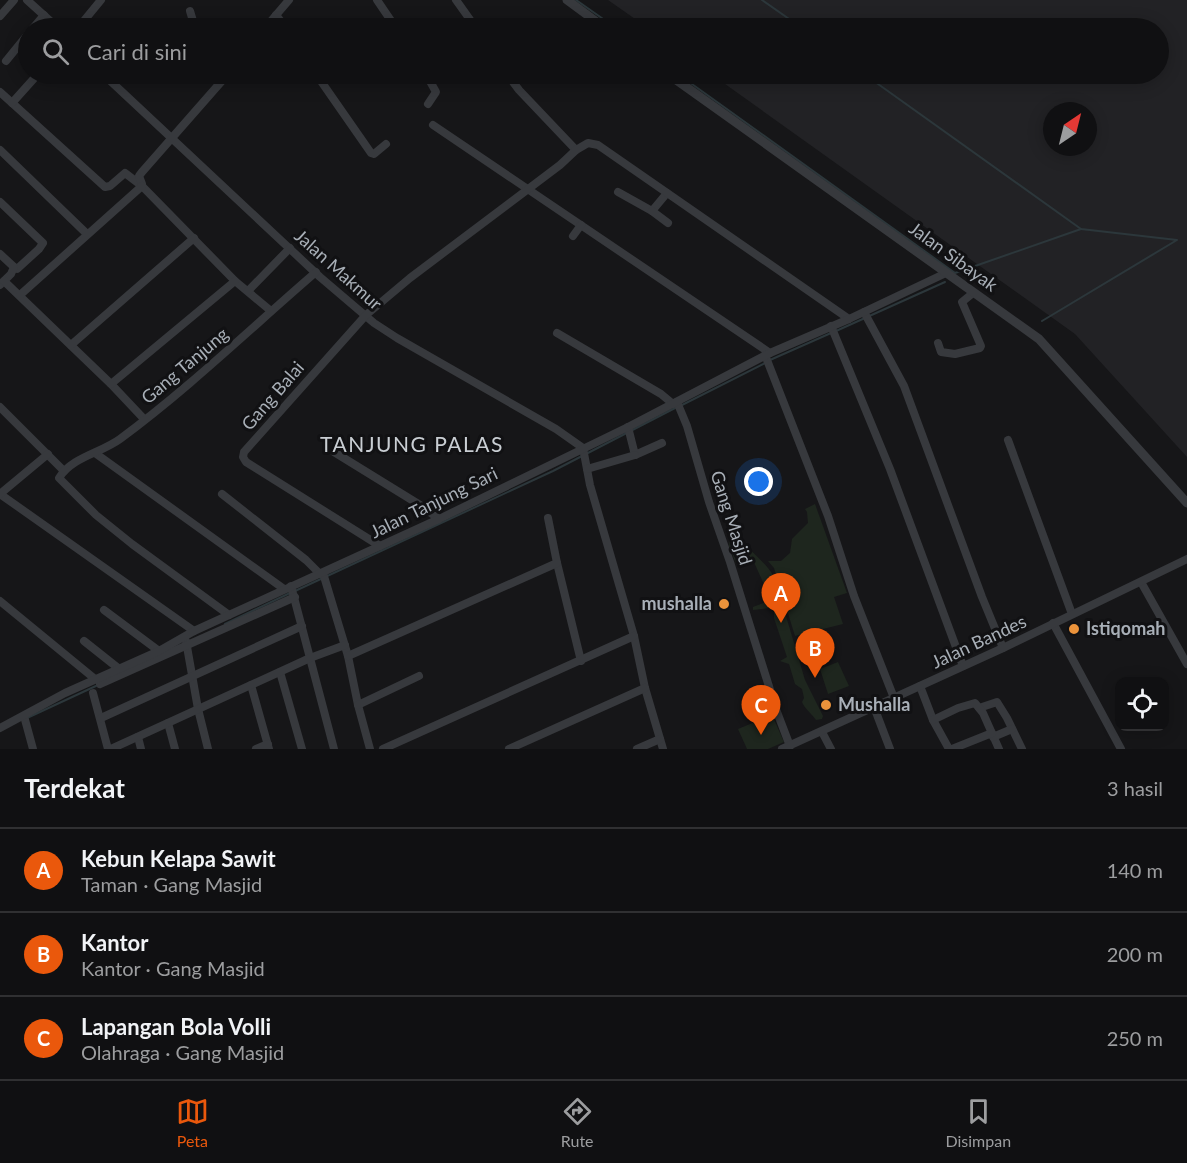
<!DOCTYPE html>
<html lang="id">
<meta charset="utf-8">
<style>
body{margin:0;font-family:Lato,sans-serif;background:#19191b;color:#f1f3f6}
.controls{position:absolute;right:18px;bottom:18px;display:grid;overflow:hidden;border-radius:12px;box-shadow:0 3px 15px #0003}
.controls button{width:54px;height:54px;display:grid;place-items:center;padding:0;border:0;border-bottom:2px solid #303032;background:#101012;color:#f1f3f6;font:30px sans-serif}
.compass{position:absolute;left:1043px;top:102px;width:54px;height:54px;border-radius:50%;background:#101012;box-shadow:0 3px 15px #0003;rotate:35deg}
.you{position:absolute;left:759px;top:482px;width:21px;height:21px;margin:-15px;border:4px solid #fff;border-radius:50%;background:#1a73e8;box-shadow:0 0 0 9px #1a73e833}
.badge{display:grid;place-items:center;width:39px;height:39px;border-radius:50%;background:#ea580c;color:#fff;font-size:20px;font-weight:700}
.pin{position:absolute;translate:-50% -50px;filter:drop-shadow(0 2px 3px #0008)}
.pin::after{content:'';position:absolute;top:32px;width:21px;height:18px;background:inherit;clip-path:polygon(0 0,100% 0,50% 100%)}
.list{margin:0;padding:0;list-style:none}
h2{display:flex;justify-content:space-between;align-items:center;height:78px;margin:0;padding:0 24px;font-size:26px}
h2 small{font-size:20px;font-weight:400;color:#9c9d9f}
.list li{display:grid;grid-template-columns:39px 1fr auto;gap:18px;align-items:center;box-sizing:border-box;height:84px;padding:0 24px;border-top:2px solid #303032}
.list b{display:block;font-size:22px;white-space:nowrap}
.list p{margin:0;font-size:20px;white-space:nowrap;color:#9c9d9f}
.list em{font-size:20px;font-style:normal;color:#9c9d9f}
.icon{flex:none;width:33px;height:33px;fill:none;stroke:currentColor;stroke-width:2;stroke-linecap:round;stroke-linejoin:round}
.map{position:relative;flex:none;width:1187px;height:749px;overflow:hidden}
.search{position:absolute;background:#101012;box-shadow:0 3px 15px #0003;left:18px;right:18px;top:18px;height:66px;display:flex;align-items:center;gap:15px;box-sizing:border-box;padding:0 21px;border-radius:33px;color:#9c9d9f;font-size:22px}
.sheet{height:330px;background:#101012}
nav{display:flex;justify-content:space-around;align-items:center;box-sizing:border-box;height:84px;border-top:2px solid #303032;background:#101012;font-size:16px;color:#9c9d9f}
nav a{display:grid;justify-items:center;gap:3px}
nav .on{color:#ea580c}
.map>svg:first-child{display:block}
</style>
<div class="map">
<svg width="1187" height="749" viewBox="0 0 1187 749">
<rect width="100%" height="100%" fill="#161618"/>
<path fill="#222225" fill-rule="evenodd" d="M608,0H1187V457L1075,334L711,74H1158V28H648ZM1052,111H1088V147H1052Z"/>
<g fill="#1e261e">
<path d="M815,504L847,593L834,597L843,624L795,636L774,568L768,561H781L790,553L792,539L808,523L807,512L805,509Z"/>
<path d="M735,534H740C750,555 765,559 775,579L805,680L823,716L822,719L816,720C812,714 804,708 802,702L804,698L802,689L795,684L789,664L780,661L787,657L774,618V611L770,608L753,610V607L771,600L753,560L736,563L729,547L730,538Z"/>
<path d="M838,662L849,686L828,694L820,669Z"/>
<path d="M772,715L784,742L768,749H747L738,729Z"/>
</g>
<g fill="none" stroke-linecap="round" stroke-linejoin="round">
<g stroke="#2c373b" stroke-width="2">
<path d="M576,0L616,28"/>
<path d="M762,0L802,28"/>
<path d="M678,74L955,273L1081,229"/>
<path d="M864,74L1081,229L1177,240L1042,321"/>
<path d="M836,331L945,282"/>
<path d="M770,360L831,333"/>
<path d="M682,405L765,363"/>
<path d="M295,591L553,471L677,407"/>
<path d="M225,624L290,593"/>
<path d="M27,718L98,685"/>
</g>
<g stroke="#37393d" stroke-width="8">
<path d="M27,0L58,28"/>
<path d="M377,0L396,28"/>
<path d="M456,0L476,28"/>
<path d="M190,11L193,21V28"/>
<path d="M276,15L286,28"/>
<path d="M0,16L14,0"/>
<path d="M33,28L44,15"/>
<path d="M78,28L101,0"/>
<path d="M265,28L289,0"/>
<path d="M6,61L28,34"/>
<path d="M103,74L320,277L374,323L397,338L556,429L583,448L590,485L634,636L645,688L663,749"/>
<path d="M316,74L371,153L374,154L386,144"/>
<path d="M426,74L436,92L428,104"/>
<path d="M507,74L519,90L576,150"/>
<path d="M0,92L105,187L110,186L125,173L142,186L235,281L271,311"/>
<path d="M12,103L38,74"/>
<path d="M433,125L770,353"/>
<path d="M0,150L87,234"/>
<path d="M142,184L139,176L142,172L228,74"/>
<path d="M618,192L652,211L667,193"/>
<path d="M0,202L43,243L39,249L17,269L14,267"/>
<path d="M652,211L668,223"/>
<path d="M573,236L581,225"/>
<path d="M0,254L14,267L11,274L0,285"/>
<path d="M4,281L111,384L144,419"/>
<path d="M248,291L290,248"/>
<path d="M20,295L142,186"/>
<path d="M864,312L904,386L982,597L1003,648"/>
<path d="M831,326L890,469L963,666"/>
<path d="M557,333L661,394L673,404"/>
<path d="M938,343L941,352L955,354L980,348L981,346L962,302L973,293"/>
<path d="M71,345L194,238"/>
<path d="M765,355L828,516L854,596L894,698"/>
<path d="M111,384L235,281"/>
<path d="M677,402L687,426L709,502L730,562L777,712L790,746"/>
<path d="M0,407L64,471"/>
<path d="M628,427L635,455L662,443"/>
<path d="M1008,440L1072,614"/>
<path d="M334,452L420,505L439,519"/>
<path d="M95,453L284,589"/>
<path d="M587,469L635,455"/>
<path d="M0,494L194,631"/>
<path d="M0,494L48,454"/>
<path d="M222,494L306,560L320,574"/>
<path d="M380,546L246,462L243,457L244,452L366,315L410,278L560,165L576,150L588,143L598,145L849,319"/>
<path d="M557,563L581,661"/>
<path d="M323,573L348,656L358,705L370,749"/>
<path d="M1141,582L1187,664"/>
<path d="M291,586L334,749"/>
<path d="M0,601L95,679"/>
<path d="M104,610L159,651"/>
<path d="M229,615L132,544L96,515L59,478C72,457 101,453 120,439C189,388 251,328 316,272"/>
<path d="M1053,623L1121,749"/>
<path d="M84,641L118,668"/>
<path d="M186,641L198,709L208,749"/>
<path d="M348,656L557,563L548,518"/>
<path d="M280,672L302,749"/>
<path d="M100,684L295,597"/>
<path d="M251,685L269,749"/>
<path d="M920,686L933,720L949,749"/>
<path d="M93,693L108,749"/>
<path d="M358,705L419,676"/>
<path d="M874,707L890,749"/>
<path d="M979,708L997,702L1007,718L1022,749"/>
<path d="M24,716L33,749"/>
<path d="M101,718L302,626"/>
<path d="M933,720L958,708L975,703L983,713L999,749"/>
<path d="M168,723L175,749"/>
<path d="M0,728L65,693L159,651L194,631L439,519L628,427L770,353L849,319L946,273"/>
<path d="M822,732L831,749"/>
<path d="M138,737L141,749"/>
<path d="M993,737L1012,729"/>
<path d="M111,749L310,658L345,645"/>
<path d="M256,749L268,744"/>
<path d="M383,749L634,636"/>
<path d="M509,749L645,688"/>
<path d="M637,749L660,739"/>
<path d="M782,749L1003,648L1187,559"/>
<path d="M952,749L992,733"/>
</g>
<g stroke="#37393d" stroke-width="9">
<path d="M567,0L605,28"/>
<path d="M668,74L1039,339L1187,503"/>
</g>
</g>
<g fill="#eb933b" stroke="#111113" stroke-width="2">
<circle cx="724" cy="604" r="6"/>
<circle cx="1074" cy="629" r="6"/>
<circle cx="826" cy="705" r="6"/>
</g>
<g text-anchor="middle" stroke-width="6" stroke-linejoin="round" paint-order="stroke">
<g font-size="18" fill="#a8afb7" stroke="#111113">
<text transform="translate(953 257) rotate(36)" y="6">Jalan Sibayak</text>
<text transform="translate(338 270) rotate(42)" y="6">Jalan Makmur</text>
<text transform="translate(185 366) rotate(-40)" y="6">Gang Tanjung</text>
<text transform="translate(273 396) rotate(-49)" y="6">Gang Balai</text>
<text transform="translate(434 503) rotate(-26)" y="6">Jalan Tanjung Sari</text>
<text transform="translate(731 518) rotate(72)" y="6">Gang Masjid</text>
<text transform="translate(979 642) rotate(-25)" y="6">Jalan Bandes</text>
</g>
<g font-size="18" font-weight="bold" fill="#a8afb7" stroke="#111113" text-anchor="start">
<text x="712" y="610" text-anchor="end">mushalla</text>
<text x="1086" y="635">Istiqomah</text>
<text x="838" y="711">Mushalla</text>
</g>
<g font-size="21" letter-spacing="1.5" fill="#c9ced3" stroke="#111113">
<text x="412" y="452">TANJUNG PALAS</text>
</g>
</g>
</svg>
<div class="controls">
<button><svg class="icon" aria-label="locate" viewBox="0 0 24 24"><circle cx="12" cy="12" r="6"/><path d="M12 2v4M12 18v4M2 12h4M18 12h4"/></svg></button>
</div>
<svg class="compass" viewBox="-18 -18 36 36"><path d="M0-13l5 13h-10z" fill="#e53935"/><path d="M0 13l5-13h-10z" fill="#9c9d9f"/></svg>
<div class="you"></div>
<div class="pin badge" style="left:781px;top:623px">A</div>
<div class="pin badge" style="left:815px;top:678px">B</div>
<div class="pin badge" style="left:761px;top:735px">C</div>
<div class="search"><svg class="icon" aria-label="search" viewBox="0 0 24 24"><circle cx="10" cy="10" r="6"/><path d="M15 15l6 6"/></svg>Cari di sini</div>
</div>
<section class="sheet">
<h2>Terdekat<small>3 hasil</small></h2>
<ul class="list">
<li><span class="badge">A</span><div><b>Kebun Kelapa Sawit</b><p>Taman · Gang Masjid</p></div><em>140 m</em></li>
<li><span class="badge">B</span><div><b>Kantor</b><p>Kantor · Gang Masjid</p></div><em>200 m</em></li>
<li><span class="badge">C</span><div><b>Lapangan Bola Volli</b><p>Olahraga · Gang Masjid</p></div><em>250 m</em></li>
</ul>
</section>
<nav>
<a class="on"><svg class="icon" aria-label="map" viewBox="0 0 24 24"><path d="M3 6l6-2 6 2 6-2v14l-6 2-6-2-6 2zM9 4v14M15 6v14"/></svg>Peta</a>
<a><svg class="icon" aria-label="directions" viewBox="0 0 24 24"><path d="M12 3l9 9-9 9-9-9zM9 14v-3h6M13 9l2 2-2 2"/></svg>Rute</a>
<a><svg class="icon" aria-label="saved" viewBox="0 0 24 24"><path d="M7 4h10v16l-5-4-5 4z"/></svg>Disimpan</a>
</nav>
